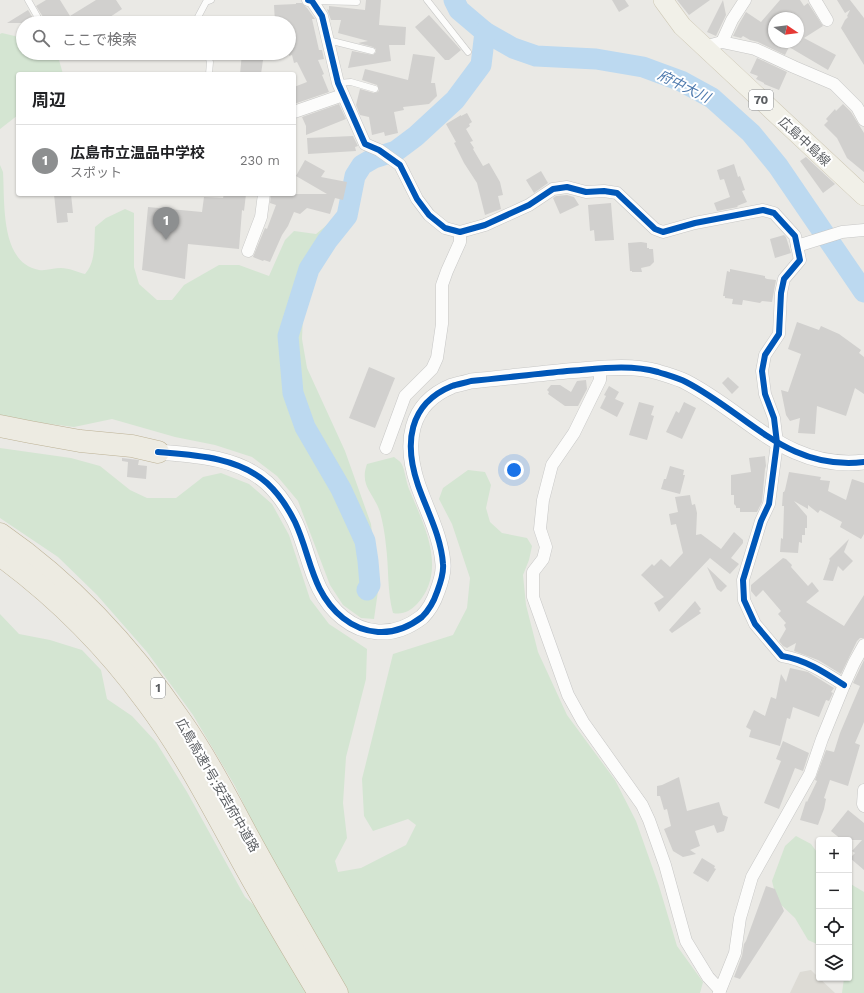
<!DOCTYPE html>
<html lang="ja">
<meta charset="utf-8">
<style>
body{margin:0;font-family:"Work Sans","Noto Sans JP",sans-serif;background:#f2f2f2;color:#202124}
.controls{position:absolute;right:12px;bottom:12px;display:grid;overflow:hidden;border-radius:4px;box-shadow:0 1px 3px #0004}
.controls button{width:36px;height:36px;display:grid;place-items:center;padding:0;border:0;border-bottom:1px solid #e0e0e0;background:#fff;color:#202124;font:20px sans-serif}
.compass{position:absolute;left:768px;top:12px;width:36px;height:36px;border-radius:50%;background:#fff;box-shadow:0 1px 3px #0004;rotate:103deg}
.you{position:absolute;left:514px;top:470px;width:14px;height:14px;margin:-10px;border:3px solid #fff;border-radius:50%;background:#1a73e8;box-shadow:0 0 0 6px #1a73e833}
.badge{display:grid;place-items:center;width:26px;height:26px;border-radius:50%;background:#8d8f90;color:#fff;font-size:13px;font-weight:700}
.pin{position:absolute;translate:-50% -33px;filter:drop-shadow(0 1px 2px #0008)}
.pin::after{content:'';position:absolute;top:21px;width:14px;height:12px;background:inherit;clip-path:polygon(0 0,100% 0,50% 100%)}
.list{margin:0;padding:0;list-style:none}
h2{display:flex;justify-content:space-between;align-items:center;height:52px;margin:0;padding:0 16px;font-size:17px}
h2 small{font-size:13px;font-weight:400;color:#757577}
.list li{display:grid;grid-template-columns:26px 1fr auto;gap:12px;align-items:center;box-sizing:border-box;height:72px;padding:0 16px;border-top:1px solid #e0e0e0}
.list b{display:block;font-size:15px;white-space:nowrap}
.list p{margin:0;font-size:13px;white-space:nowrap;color:#757577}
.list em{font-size:13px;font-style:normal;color:#757577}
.icon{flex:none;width:22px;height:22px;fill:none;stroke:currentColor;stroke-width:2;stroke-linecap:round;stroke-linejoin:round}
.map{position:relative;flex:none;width:864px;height:993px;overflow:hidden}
.search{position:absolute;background:#fff;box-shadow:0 1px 3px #0004;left:16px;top:16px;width:280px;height:44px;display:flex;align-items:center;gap:10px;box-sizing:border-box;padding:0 14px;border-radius:22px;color:#757577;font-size:15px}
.panel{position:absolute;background:#fff;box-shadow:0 1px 3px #0004;left:16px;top:72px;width:280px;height:124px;border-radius:4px}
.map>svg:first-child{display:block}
</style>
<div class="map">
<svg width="864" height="993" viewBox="0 0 864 993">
<rect width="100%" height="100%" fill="#eae9e5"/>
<path fill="#dddbd5" d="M811,970L819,978L835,993H790L800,972Z"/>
<g fill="#d4e5d2">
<path d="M2,33L23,38V53H57L63,74H18V115L0,129V34Z"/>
<path d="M0,165L3,172C5,203 0,263 39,270C46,271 54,268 61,268C69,268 77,272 85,274C96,262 94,243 95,227L106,218L125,209L134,213V267L139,284L157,300H172L184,285L219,265H239L269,276L285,240L294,231L316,234L328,224L335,229L329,250L313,271L303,314L302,339L307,368L345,451L371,524L378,591L374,619L361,618L343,605L330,585L298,501L277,476L252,457L215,445L175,437L112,419L74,427L26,421L0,415Z"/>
<path d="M0,448L71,458L100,466L130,490L147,498H176L203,477L221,473L249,484L272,504L289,535L310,599L329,624L367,649L366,679L346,757L343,803L347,838L335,861L338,872L361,868L406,845L416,825L408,819L373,831L364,816L362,779L393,654L453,635L467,608L470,578L452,524L439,499L443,488L468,470L485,472L491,485L486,508L490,522L502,533L527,538L532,546L529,560L523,575L526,605L538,652L567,715L615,780L636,821L659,886L677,946L703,982L700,993H348L275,870L235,786L193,715L147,652L97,595L58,557L0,518Z"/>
<path d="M394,457C396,459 400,461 401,463C405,469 406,482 409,489C424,525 448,570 417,604C410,611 403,615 393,613C387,591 389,568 386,546C385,535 383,523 380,512C374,493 359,486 367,464Z"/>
<path d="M0,614L19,634L50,640L82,650L101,670L107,699L132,716L156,742L187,792L245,897L256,907L308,993H0Z"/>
<path d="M796,836L811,844L819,855V945L808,940L795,918L777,901L772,881L785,846Z"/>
<path d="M849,883L864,892V993H842L844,978H849Z"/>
</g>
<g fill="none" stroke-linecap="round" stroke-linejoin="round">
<g stroke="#bcd9f0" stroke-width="21">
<path d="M454,0L459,10L485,32L513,48L536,56L596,59L643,67L681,81L712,98L751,133L778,166L864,292"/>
<path d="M367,590L370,585L368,561L365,541L341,489L305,427L293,393L288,336L309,269L327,241L347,216L355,176L362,165L374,158L396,151L416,136L455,100L481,65L485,32"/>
</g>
</g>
<g fill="#d1d0ce" fill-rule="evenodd">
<path d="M46,0H60L70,16L96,0H116L122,9L101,23H55L51,17L45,20L36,6Z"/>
<path d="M366,0H381L379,25L406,27L405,45H389L391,61L348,68L352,51L373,55L376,52V49L373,47L358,43L368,41L338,33L341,20H331L327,9L329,10V6L365,10Z"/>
<path d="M612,0H625L629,6L619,12Z"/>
<path d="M677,0H710L689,15Z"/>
<path d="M723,0L726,15L716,36L707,32Z"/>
<path d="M780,0H800L804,6L808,3L823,26L804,38L836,55L828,70L789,47L785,55L758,42L750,40L743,36L741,38L733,36L739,24L746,12L761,22ZM774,18H798V42H774Z"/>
<path d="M837,0H850L864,18V65L841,28L845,20L848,17L847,16L850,10L845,13Z"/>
<path d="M296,3H302L307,8L315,19H312L319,50H322L324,59L318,60L324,74L322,75L329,92L294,104V87L307,82L297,62L294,63L292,55L289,56V23H275L274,5L296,4Z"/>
<path d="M28,10L36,23H7Z"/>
<path d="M429,15L461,50L449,60H445L415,27Z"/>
<path d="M242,53H264L261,74H240Z"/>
<path d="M413,54L435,57L431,83H435L437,96L429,104L403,107L404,110L394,112L398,133L385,136L384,132L372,135L369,117L360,115L356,105L360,89L374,93L378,92L379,90L377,85L362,80L365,69L408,80Z"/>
<path d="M757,58L787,72L779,90L764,84V83L756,79L758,76L750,73Z"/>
<path d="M339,104L346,119L306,135V126L302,117Z"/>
<path d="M843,104L851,112L864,133V172L847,158L837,138L824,125L828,121L826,119L835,109L836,111Z"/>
<path d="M467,113L472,122L469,124L470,126L466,129L473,141L470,142L474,148L473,149L483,166L489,163L500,182L503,195L498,196L501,209L485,215L477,183L464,163L454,143L456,142L446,124L461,115V116Z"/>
<path d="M353,136L358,146L355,147L356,151L308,154L307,138Z"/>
<path d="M806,157L835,184L823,193L800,161Z"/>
<path d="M305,160L325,171L321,177L347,182L343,200L335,198L330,214L307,208L300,214L294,212L288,226L282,235L270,262L264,260L263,261L253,257L265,228L267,229L276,205L270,203L271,194H327L296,176Z"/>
<path d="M734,164L738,177L740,176L745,190L742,191L747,202L737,206L738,207L717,211L714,203L730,197L724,179L720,180L717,170Z"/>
<path d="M541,171L548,183L534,193L526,180Z"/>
<path d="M54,194H71L73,213H67L68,222L57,223Z"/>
<path d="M224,194H246L244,211L242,210L239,249L188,244L185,279L142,270L148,207L202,212L204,197L223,198Z"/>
<path d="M567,195L574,197L579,205L560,214L553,198L556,196Z"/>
<path d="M611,203L614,240L595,241L594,230L590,231L588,205Z"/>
<path d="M784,235L786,237L791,253L775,258L770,239Z"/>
<path d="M641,242L647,243V248H649V249H653L654,262L650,266L641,268L642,272H632V271H630L628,243Z"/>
<path d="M730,269L765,276V278L767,279L776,280L772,302L762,301L760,303L743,300L742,305L732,304L733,299L725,298V296H723L727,271L730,272Z"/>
<path d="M797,322L819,330L821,326L839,334L861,350L859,353L864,357V394L855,388L846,416L817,406L815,434L798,433L800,418L790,421L786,415L781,390L788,392L801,354L788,349Z"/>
<path d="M369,367L395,378L375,428L349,418Z"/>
<path d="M728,377L739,387L732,394L722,383Z"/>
<path d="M586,380L587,389L578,406H565L548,394L549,392L547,390L551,385H560L571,392L577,381Z"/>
<path d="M609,386L619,392L615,399L624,403L617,417L600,408L606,396L604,395Z"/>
<path d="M639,402L654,406L651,415L654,416L647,440L629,435Z"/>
<path d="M684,402L696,408L682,439L666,432L676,411L679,413Z"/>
<path d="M765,456L766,466L765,469L762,502L757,512H740V508H736V506L734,504V495H731V475L751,472L749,458Z"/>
<path d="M122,458L139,460L138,465L147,466L146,479L127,477L128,462L122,461Z"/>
<path d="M670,466L684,470L683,475H685L680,494L661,489L664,479H666Z"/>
<path d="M789,472L821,477L820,480L830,481L828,491L846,500L852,479L864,483V534L861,539L840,527L842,522L820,510L818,513L808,505V509L794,501L807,516V528H805V535H802V543L799,542L798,553L780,552L781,538L783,539L784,506H782L783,492H784L785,490Z"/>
<path d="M690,495L692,505L695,504L697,513L696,535L701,534L721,549L734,532L743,540V543L731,558L739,564L730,574L710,558L659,612L654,603L664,597L641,575L652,564L654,566L661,559L670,567L683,553L676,524L671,525L669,514L678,512L675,497Z"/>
<path d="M849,539L844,552L853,561L843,571L838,566L833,581L823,580L830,560L829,559Z"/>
<path d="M783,558L786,559L792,565L791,567L808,586L812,582L819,591L806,602L844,626L864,595V638H860L857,641L841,674L818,660L794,651L796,643L787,648L783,646L779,641L786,629L784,625L786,623L778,614L781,611L763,590L756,597L751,591V585Z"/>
<path d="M707,567L727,586L721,592L717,589Z"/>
<path d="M695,601L701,609L699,611L701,613L672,633L669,630Z"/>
<path d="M864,660V722L855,743L860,745L848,786L830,780L824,798L826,799L824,809L818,825L800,820L806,801L807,802L817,781L815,780L826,750L834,752L840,733L860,686L853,683Z"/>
<path d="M790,668L808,672L834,688L831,692L833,693L829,701L826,700L819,717L793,707L790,719L787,718L780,746L749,737L751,730L746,727L754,710L765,716L771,697L776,699L781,674L786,682Z"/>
<path d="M783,741L809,753L803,771L795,768L779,809L764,803L781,761L776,759Z"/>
<path d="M679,777L687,811L719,802L723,815L728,817L724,831L717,833L714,825L695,831L700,846L690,850L696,854L683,857L673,851L664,829L671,826L667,809L664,810L660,796H657V786L662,785Z"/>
<path d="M848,810L864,823V870L850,858L855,853L852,851L862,840H842L831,831Z"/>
<path d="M702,858L715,866L714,868L716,869L708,882L693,873Z"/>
<path d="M766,886L775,889L784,911L740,979L734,977L742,956L744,944L746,941Z"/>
</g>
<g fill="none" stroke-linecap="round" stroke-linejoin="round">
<g stroke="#c7c7c6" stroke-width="7">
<g id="service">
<path d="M28,0L41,23"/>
<path d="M427,0L468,52"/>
<path d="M312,1L357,2"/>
<path d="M199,23L198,17L206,2L211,0"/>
<path d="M328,40L372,51"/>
<path d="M207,53L210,62L209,74"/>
<path d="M338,83L351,82L375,89"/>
</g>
</g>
<g stroke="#c7c7c6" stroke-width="13">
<g id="minor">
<path d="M308,0L312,1L322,16L338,83L365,144L379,150L400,165L417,199L429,215L445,228L460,232L485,225L529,205L553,189L567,187L586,192L604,191L617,193L655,229L663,232L695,223L763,210L774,213L795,236L800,260L784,279L781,293L779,334L765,355L762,371L765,394L774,418L777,443L769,504L761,521L743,580L744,600L755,624L782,656C806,660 824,672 844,685"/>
<path d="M815,0L827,20"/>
<path d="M722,42L732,20L745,0"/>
<path d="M704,47L722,42L755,49L794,67L834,84L857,107L864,120"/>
<path d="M294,112L343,95"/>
<path d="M797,246L842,232L864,230"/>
<path d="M248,251L261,217L264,194"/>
<path d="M600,369V380L574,433L552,465L543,500L540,529L546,547L543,559L533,572V597L568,695L583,722L642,805L649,820L665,865L686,941L708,977L720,990"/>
<path d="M386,448L405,396L432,369L437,358L442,324V285L447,271L460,242V232"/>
<path d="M864,790L863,804L864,806"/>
<path d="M719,993L735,953L740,918L752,877L810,774L822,739L844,685L854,663L864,645"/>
</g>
</g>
<g stroke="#c7c7c6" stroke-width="16">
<path id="tertiary" d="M158,452C195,455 238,457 267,483C279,494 288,508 295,522C311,556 311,592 343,618C353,626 364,631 378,632C394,633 409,627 422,617C429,610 434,601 437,592C440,584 444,574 443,564C441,536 427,511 418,485C404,444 408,404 452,386C458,384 465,383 471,381C503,378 535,374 567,371C597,369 629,364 658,372C667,375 678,378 686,382C748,414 787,471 864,462"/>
</g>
<g stroke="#cfc9b6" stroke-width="20">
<path id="primary" d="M663,0L682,26L864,196"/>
</g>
<g stroke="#bdb296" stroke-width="23">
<g id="motorway">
<path d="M0,426L30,432L80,441L132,446L158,452"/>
<path d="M0,534C72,584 131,648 180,720C206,757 226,796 247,835C276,888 307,941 337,993"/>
<path d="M0,555C56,596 106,646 147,702C183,750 211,804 240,857C265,903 292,948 319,993"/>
</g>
</g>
<use href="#service" stroke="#fcfcfb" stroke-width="6"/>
<use href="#minor" stroke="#fcfcfb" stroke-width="12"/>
<use href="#tertiary" stroke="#fcfcfb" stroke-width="15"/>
<use href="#primary" stroke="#f1f0e8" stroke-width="19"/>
<use href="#motorway" stroke="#edebe2" stroke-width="22"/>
<g stroke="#fff" stroke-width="8">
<g id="cycleway">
<path d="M308,0L312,1L322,16L338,83L365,144L379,150L400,165L417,199L429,215L445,228L460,232L485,225L529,205L553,189L567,187L586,192L604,191L617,193L655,229L663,232L695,223L763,210L774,213L795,236L800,260L784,279L781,293L779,334L765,355L762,371L765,394L774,418L777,443L769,504L761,521L743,580L744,600L755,624L782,656C806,660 824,672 844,685"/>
<path d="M158,452C195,455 238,457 267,483C279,494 288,508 295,522C311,556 311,592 343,618C353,626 364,631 378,632C394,633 409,627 422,617C429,610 434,601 437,592C440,584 444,574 443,564C441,536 427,511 418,485C404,444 408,404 452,386C458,384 465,383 471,381C503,378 535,374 567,371C597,369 629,364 658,372C667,375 678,378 686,382C748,414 787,471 864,462"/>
</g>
</g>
<use href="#cycleway" stroke="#0057b8" stroke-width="6"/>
</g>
<g text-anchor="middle" stroke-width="4" stroke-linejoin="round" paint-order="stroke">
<g fill="#fff" stroke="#8c8e91" stroke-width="1">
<rect x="749" y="90" width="24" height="20" rx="3"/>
<rect x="151" y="678" width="14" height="20" rx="3"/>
</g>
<g font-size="12" font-weight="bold" fill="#5b5e62">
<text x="761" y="104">70</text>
<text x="158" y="692">1</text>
</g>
<g font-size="13" fill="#5b5e62" stroke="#fff">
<text transform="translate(805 141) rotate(43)" y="5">広島中島線</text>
<text transform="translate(218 785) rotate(60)" y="5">広島高速1号;安芸府中道路</text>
</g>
<g font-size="14" font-style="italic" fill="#4d79ad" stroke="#fff">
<text transform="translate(684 86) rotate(26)" y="5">府中大川</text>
</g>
</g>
</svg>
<div class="controls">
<button>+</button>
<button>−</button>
<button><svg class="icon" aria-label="locate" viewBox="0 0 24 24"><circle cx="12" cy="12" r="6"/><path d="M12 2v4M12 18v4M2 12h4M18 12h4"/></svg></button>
<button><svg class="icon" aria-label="layers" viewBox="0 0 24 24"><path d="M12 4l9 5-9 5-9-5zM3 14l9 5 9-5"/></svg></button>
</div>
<svg class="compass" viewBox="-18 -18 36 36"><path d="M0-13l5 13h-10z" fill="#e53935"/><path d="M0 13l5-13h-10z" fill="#757577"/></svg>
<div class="you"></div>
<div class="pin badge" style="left:166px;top:240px">1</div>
<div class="search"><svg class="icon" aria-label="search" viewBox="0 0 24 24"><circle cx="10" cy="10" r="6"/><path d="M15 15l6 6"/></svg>ここで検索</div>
<section class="panel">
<h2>周辺<small></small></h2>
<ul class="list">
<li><span class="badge">1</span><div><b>広島市立温品中学校</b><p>スポット</p></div><em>230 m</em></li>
</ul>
</section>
</div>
